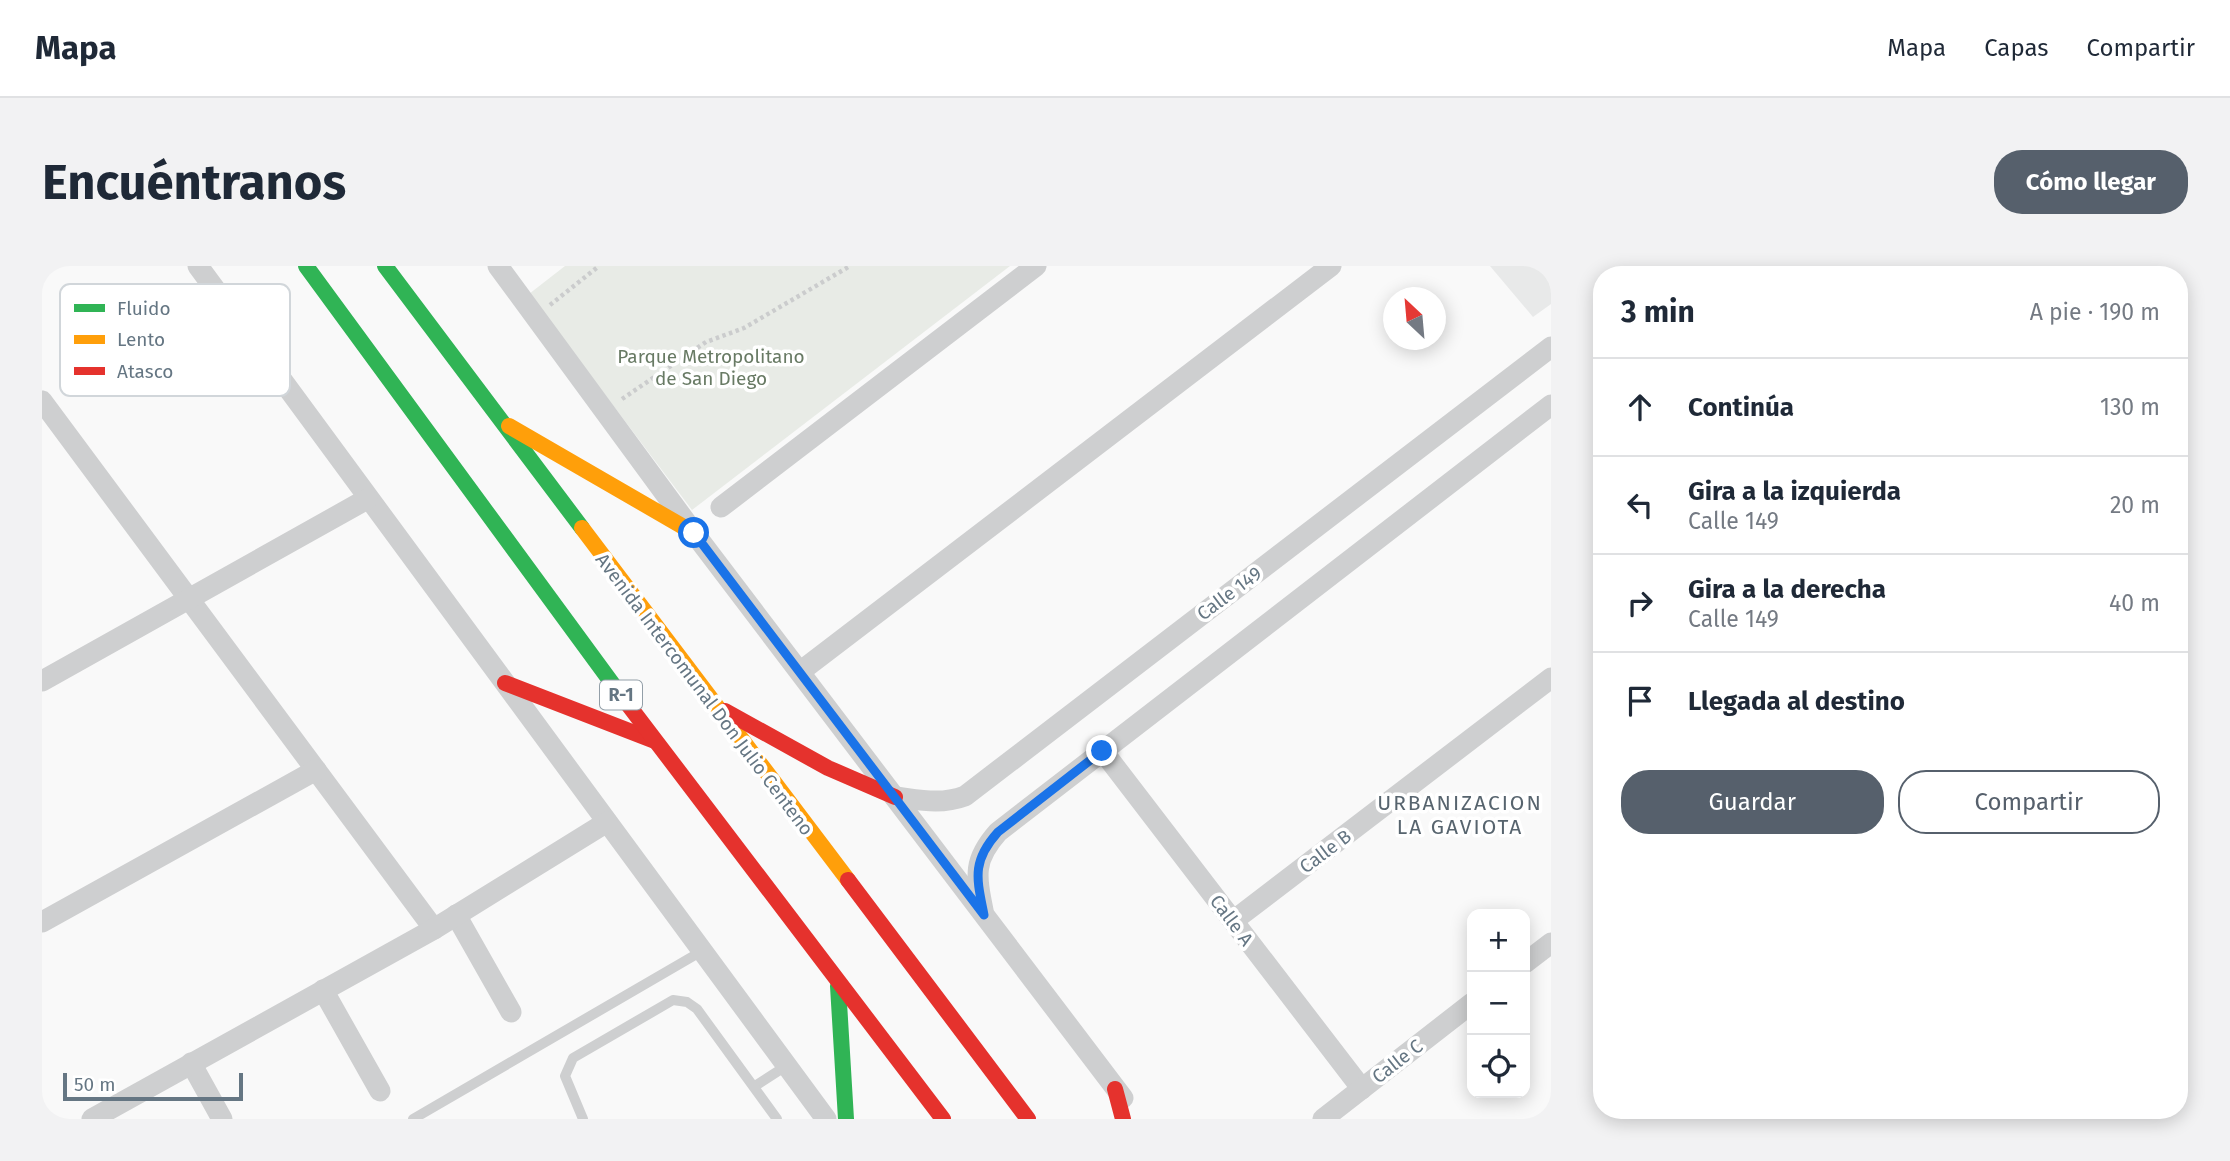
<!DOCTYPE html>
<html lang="es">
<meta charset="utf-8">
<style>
body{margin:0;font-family:"Fira Sans",sans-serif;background:#f2f2f3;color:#1f2937}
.controls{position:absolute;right:21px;bottom:21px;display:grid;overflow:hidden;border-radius:14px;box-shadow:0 4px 18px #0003}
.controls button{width:63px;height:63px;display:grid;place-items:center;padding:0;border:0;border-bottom:2px solid #e0e1e3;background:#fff;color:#1f2937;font:35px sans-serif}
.compass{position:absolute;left:1341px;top:21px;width:63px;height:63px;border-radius:50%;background:#fff;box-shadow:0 4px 18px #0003;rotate:334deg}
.scale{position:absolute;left:21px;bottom:18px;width:180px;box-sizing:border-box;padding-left:7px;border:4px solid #657683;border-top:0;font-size:19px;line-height:24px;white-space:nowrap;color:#657683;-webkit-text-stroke:5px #fff;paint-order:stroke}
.stop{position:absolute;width:21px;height:21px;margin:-16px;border:5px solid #1a73e8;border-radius:50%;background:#fff}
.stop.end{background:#1a73e8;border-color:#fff;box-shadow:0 2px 7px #0008}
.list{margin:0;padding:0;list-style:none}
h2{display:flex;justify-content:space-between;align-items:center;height:91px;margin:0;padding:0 28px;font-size:30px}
h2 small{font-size:23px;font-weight:400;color:#747a83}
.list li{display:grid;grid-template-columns:46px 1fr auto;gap:21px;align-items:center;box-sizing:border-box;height:98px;padding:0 28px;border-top:2px solid #e0e1e3}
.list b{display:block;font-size:26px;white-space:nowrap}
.list p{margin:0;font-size:23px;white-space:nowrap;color:#747a83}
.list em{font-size:23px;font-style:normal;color:#747a83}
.actions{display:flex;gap:14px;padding:21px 28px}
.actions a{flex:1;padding:16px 0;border:2px solid #56606c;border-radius:28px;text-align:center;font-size:24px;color:#56606c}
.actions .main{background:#56606c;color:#fff}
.icon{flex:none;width:38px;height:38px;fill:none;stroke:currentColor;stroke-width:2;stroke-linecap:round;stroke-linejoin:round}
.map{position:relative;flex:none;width:1509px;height:853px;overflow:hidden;border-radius:28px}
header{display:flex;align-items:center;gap:42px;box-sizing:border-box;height:98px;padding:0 35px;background:#fff;border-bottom:2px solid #e0e1e3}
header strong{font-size:33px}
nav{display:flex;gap:38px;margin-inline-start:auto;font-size:24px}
.intro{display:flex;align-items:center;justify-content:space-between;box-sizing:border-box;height:168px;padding:0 42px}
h1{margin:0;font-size:49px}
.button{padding:18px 32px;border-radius:28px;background:#56606c;color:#fff;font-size:24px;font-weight:700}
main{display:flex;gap:42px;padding:0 42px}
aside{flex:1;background:#fff;border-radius:28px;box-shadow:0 4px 18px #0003}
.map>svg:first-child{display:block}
</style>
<header>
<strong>Mapa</strong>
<nav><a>Mapa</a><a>Capas</a><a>Compartir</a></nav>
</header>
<div class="intro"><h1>Encuéntranos</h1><a class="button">Cómo llegar</a></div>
<main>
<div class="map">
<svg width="1509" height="853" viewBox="0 0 1509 853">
<rect width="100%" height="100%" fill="#f9f9f9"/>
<path fill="#e8e9e9" d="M1448,0H1509V38L1491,51Z"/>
<path fill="#e8ebe6" d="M523,0H968L650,244L487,28Z"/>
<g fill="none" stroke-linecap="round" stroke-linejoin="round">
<g stroke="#cbcccd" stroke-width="4.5" stroke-dasharray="3.5 3.5" stroke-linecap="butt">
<path d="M508,39L557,0"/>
<path d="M580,133L664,76L702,62L808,0"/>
</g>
<g stroke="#cecfd0" stroke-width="10">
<path d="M713,820L744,800"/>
<path d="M371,853L660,685"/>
<path d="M541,853L523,810L531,792L631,734L645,736L655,743L735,853"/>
</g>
<g stroke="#cecfd0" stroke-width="21">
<path d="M156,0L784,853"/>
<path d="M456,0L652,267L1081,832"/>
<path d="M0,135L392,663"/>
<path d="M679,241L994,0"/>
<path d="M759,405L1289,0"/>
<path d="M0,415L325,233"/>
<path d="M1060,484L1320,823"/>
<path d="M853,531C878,534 899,539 923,530L1509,81"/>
<path d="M941,644C934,609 931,594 956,566L1509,139"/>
<path d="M414,649L469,746"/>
<path d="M1191,655L1509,412"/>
<path d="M0,656L274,504"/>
<path d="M1483,697L1509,677"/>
<path d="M281,724L338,825"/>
<path d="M149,797L180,853"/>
<path d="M50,853L392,663L565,556"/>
<path d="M1281,853L1430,737"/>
</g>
<g stroke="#30b455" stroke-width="16">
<path d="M264,0L575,424"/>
<path d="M343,0L540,262"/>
<path d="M796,720L804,853"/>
</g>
<g stroke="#ff9f0a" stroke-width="16">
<path d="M467,160L652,267"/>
<path d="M540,262L806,614"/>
</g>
<g stroke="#e5322d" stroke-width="16">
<path d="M463,417L613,475"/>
<path d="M575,424L901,853"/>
<path d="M683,445L786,502L853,531"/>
<path d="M806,614L986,853"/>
<path d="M1073,823L1081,853"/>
</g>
</g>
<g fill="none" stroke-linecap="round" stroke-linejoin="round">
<path stroke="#1a73e8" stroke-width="9" d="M652,267L942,649C935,613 929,596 956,566L1060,485"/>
</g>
<g text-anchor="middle" stroke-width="7" stroke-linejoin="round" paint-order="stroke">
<rect fill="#fff" stroke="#939fa8" stroke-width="2" x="558" y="414.5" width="42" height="29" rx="5"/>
<g font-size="18" font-weight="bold" fill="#657683">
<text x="579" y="435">R-1</text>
</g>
<g font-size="19" fill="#687a64" stroke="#fff">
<text x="669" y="97">Parque Metropolitano<tspan x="669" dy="22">de San Diego</tspan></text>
</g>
<g font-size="19" fill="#657683" stroke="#fff">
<text transform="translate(1187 327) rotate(-37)" y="7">Calle 149</text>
<text transform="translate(663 428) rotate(53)" y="7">Avenida Intercomunal Don Julio Centeno</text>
<text transform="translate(1283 585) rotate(-37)" y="7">Calle B</text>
<text transform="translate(1190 654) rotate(53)" y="7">Calle A</text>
<text transform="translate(1355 795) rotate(-38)" y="7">Calle C</text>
</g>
<g font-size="21" letter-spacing="2" fill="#57646e" stroke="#fff">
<text x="1418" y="544">URBANIZACION<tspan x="1418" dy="24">LA GAVIOTA</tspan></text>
</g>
</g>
<rect x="18" y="18" width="230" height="112" rx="10" fill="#fff" stroke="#d1d6da" stroke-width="2"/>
<rect x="32" y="38" width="31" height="8" fill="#30b455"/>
<rect x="32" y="69" width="31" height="9" fill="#ff9f0a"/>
<rect x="32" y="101" width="31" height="8" fill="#e5322d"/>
<g font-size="19" fill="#657683">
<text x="75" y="49">Fluido</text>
<text x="75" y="80">Lento</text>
<text x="75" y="112">Atasco</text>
</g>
</svg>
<div class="controls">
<button>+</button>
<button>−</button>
<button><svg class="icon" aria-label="locate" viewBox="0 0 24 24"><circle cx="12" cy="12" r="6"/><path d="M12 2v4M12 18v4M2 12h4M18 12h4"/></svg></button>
</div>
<svg class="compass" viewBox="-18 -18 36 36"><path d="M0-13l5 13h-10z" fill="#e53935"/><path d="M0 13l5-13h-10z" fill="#747a83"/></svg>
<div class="scale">50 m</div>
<div class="stop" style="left:652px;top:267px"></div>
<div class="stop end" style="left:1060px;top:485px"></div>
</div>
<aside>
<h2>3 min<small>A pie · 190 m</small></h2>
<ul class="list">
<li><svg class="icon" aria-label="ahead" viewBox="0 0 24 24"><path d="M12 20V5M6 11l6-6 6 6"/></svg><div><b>Continúa</b></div><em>130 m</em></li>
<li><svg class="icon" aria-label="left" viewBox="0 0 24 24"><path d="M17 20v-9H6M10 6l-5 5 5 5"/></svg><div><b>Gira a la izquierda</b><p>Calle 149</p></div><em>20 m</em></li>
<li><svg class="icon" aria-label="right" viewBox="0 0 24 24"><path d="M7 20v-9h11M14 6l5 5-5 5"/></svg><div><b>Gira a la derecha</b><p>Calle 149</p></div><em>40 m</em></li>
<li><svg class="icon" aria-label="arrive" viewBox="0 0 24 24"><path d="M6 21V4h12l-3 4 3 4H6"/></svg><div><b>Llegada al destino</b></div></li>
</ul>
<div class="actions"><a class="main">Guardar</a><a>Compartir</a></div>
</aside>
</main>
